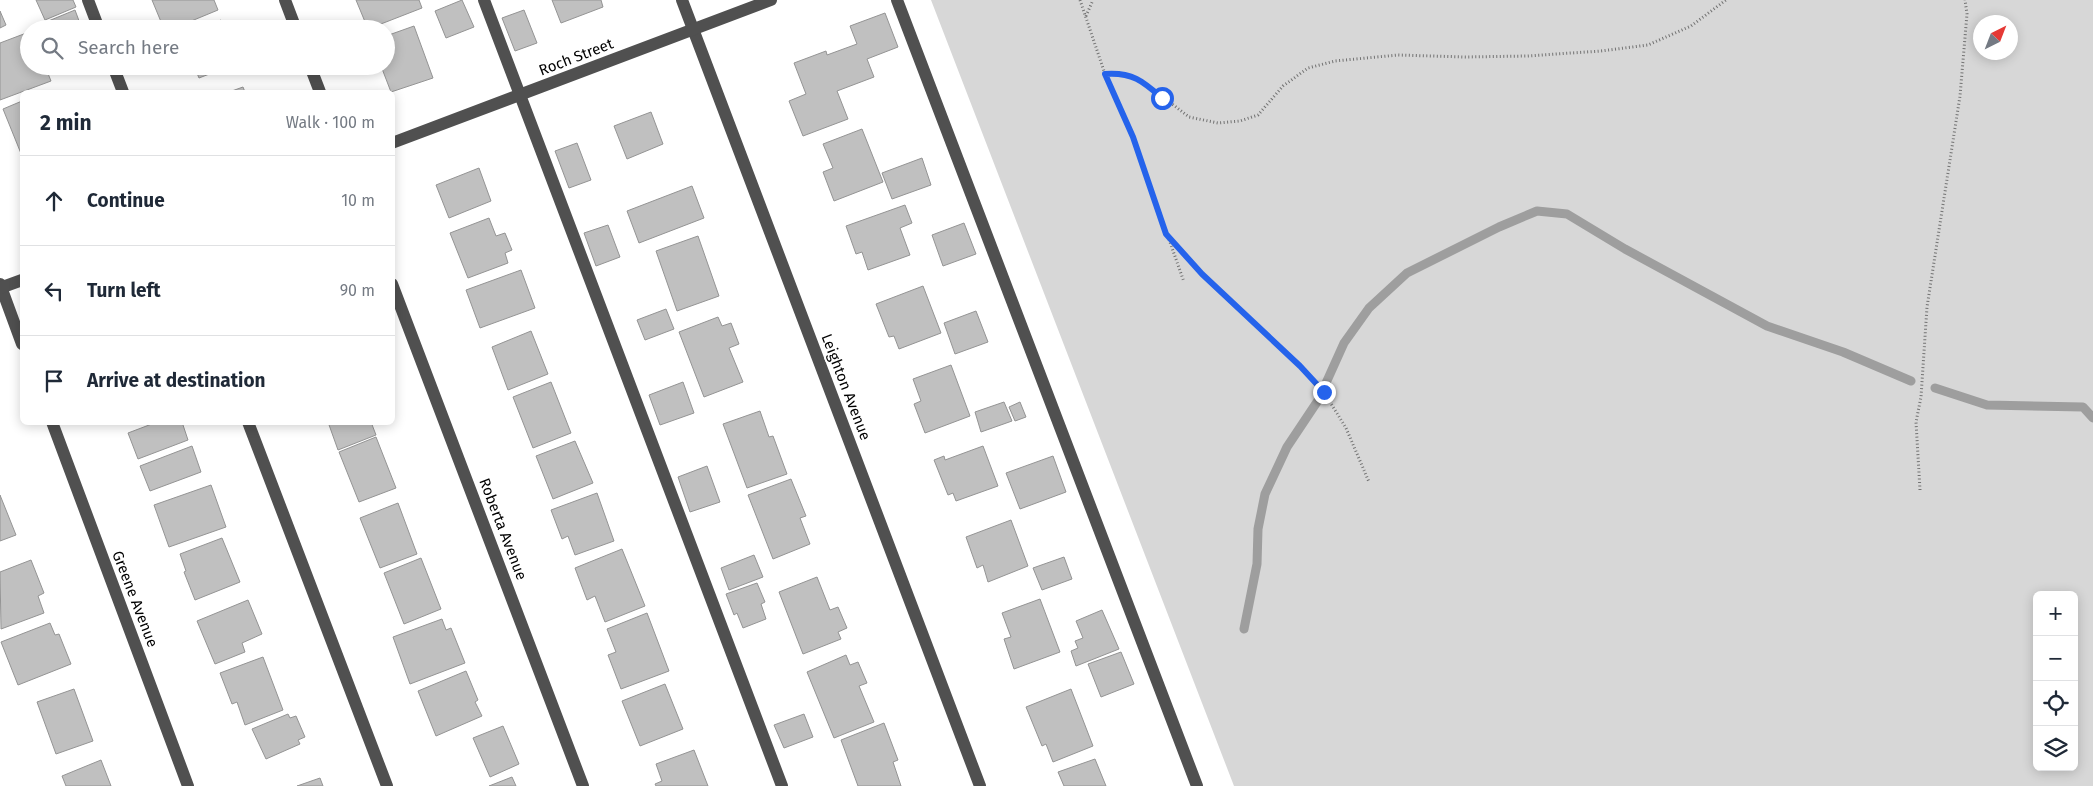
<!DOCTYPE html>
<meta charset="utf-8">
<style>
body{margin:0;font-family:"Fira Sans",sans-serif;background:#f2f2f3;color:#1f2937}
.controls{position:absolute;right:15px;bottom:15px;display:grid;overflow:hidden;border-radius:8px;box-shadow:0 2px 12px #0003}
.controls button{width:45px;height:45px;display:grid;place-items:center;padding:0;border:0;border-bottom:1px solid #e0e1e3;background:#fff;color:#1f2937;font:25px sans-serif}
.compass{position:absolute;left:1973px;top:15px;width:45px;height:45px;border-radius:50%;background:#fff;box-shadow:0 2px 12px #0003;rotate:42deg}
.stop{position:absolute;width:15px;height:15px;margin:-11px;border:4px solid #2563eb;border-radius:50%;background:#fff}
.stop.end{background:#2563eb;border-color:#fff;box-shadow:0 1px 5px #0008}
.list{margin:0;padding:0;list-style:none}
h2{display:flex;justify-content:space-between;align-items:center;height:65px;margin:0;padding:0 20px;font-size:21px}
h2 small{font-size:16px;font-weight:400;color:#747a83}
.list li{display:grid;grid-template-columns:32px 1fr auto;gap:15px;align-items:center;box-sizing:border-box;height:90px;padding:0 20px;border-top:1px solid #e0e1e3}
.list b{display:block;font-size:19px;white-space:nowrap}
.list em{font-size:16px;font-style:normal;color:#747a83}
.icon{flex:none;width:28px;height:28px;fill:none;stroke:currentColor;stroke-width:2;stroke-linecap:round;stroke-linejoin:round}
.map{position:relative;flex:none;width:2093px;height:786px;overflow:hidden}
.search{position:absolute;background:#fff;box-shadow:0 2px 12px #0003;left:20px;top:20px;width:375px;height:55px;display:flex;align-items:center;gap:12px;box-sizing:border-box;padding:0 18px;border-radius:28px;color:#747a83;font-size:19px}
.panel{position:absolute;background:#fff;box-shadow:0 2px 12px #0003;left:20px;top:90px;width:375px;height:335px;border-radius:8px}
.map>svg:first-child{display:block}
</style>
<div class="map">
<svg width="2093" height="786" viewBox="0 0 2093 786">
<rect width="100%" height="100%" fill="#fff"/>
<path fill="#d7d7d7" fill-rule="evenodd" d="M931,0H2093V786H1234ZM1980,22H2010V52H1980ZM2037,595H2074V767H2037Z"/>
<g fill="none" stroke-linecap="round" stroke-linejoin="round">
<g stroke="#9e9e9e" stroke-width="9">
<path d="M1326,383L1344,343L1369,308L1407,273L1499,227L1537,211L1567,214L1625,249L1767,326L1843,352L1911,381"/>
<path d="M1935,388L1987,405L2083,407L2093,418"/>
<path d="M1244,629L1257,564L1258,529L1265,494L1287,447L1319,399"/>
</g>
</g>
<g fill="#c0c0c0" stroke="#949494">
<path d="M36,0H73L76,7L45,20Z"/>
<path d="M152,0H214L218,10L172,29H164Z"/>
<path d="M356,0H419L422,8L368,29Z"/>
<path d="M462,0L474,27L446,38L435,11Z"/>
<path d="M552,0H601L603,7L561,23Z"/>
<path d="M75,10L82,29H49L46,22Z"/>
<path d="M524,10L537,43L515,51L502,18Z"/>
<path d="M0,11L6,25L0,28Z"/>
<path d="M885,13L898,47L867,59L874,77L837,91L848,119L803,136L789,101L806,94L794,63L826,51L827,55L857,44L850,26Z"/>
<path d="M221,20L225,29H199Z"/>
<path d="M414,26L433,78L391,92L381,66H386V36Z"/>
<path d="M29,32V66H45L51,81L0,100V43Z"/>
<path d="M132,66H151L135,73Z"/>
<path d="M194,66H230L199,78Z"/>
<path d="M243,87L245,92H229Z"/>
<path d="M22,101V156L3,109Z"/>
<path d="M651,112L663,144L627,159L614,126Z"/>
<path d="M862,129L883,182L834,201L823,172L833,168L823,144Z"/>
<path d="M577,143L591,180L569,188L555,151Z"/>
<path d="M922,158L931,185L892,199L882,173Z"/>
<path d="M479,168L491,201L449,218L436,185Z"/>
<path d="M692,186L704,218L639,243L627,211Z"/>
<path d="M905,205L912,223L900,228L910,255L868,270L862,252L856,254L846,226Z"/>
<path d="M489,218L496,236L505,233L512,250L505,253L508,263L468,278L450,233Z"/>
<path d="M964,223L976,254L943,266L932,235Z"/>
<path d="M608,225L620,257L596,266L584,233Z"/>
<path d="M698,236L719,296L677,311L656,251Z"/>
<path d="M521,270L535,308L480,328L466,290Z"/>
<path d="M923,286L941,333L899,349L894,336L889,337L876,304Z"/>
<path d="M666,309L674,329L645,340L637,320Z"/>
<path d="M976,311L988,342L955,354L944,323Z"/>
<path d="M718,317L722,326L731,323L739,344L729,348L743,382L704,397L679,332Z"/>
<path d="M531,331L548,374L508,390L492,347Z"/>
<path d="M951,365L970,416L925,433L914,404L921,401L913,379Z"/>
<path d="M551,382L571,433L533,448L513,397Z"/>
<path d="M683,382L694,413L660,425L649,395Z"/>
<path d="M1004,402L1012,421L981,432L975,412Z"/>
<path d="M1020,402L1026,417L1015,421L1009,407Z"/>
<path d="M760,411L769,437L773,436L787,474L747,488L723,424Z"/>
<path d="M157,422H182L188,440L138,459L128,433Z"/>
<path d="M328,422H371L376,435L338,450Z"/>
<path d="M376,437L396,488L359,502L339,452Z"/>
<path d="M575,441L593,483L553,499L536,456Z"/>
<path d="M192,446L201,472L150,491L140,466Z"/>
<path d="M983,446L998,486L956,501L953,493L948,495L934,460L944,456L945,460Z"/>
<path d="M1053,456L1066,492L1020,509L1006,473Z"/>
<path d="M707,466L720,502L690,512L678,477Z"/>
<path d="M791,479L806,516L800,518L810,544L773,559L748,495Z"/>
<path d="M211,485L226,527L169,547L154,505Z"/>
<path d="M597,493L614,541L575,555L568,536L562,539L551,510Z"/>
<path d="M0,495L16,535L0,541Z"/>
<path d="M398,503L417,554L380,568L360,518Z"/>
<path d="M1011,520L1028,566L988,582L983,565L977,568L966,537Z"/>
<path d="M222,538L240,582L195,600L184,572L186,571L180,554Z"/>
<path d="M622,549L645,606L605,622L595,596L587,600L575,568Z"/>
<path d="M754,555L763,577L729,590L721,568Z"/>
<path d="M1064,557L1072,579L1042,590L1033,568Z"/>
<path d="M421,558L441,609L404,624L384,573Z"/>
<path d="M31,560L44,593L38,596L44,613L1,629L0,572Z"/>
<path d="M817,577L830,610L838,607L847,628L838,632L841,639L803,654L779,592Z"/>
<path d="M757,583L765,602L761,604L766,619L743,628L737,613L734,615L726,594Z"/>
<path d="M1040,599L1060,652L1014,669L1004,639L1011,637L1002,613Z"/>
<path d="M248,600L262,634L242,643L245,652L215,664L197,621Z"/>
<path d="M1102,610L1119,649L1076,666L1071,651L1078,648L1075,641L1083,638L1076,621Z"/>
<path d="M647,613L669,671L621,689L608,655L616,652L607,629Z"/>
<path d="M442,619L446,630L451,628L465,663L410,684L393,637Z"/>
<path d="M50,623L55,635L59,634L71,664L18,685L1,642Z"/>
<path d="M1121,652L1134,684L1101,697L1088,664Z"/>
<path d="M846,655L850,665L858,662L867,683L859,686L874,722L834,738L807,672Z"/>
<path d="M263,657L283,710L245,725L237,702L232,704L220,673Z"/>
<path d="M466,671L478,700L475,702L482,716L436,736L418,691Z"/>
<path d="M665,684L683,729L640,746L622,701Z"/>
<path d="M74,689L93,741L56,754L37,702Z"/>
<path d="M1071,689L1093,746L1053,762L1046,744L1042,746L1026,707Z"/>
<path d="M288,714L290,718L296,716L305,737L298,740L300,744L266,759L252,729Z"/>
<path d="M804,714L813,737L784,748L774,725Z"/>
<path d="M884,723L898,760L893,762L901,786H858L841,740Z"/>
<path d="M503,726L519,764L490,777L473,738Z"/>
<path d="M694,750L708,786H656L655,784L662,781L656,764Z"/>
<path d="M1095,759L1106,786H1064L1058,772Z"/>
<path d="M101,760L111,786H66L62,776Z"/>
<path d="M512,777L516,786H489Z"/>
<path d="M320,778L323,786H297Z"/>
</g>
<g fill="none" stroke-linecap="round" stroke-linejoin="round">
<g stroke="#727272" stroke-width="3" stroke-dasharray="1 2.5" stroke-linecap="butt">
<path d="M1080,0L1105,74L1133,137L1184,282"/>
<path d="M1086,16L1093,0"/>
<path d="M1105,74L1119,73L1141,80L1189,117L1218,123L1240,121L1258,115L1283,86L1308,68L1335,61L1398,55L1465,57L1527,56L1601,51L1648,45L1691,26L1726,0"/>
<path d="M1166,234L1202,274L1300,366L1324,392L1346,428L1369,482"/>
<path d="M1920,490L1916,422L1921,397L1927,307L1960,96L1967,14L1965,0"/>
</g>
<g stroke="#505050" stroke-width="12">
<path d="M88,0L99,29"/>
<path d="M285,0L296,29"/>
<path d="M484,0L782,786"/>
<path d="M682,0L980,786"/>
<path d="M897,0L1197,786"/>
<path d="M113,66L123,92"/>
<path d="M310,66L320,92"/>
<path d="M392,143L771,0"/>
<path d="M0,284L22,344"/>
<path d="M392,284L583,786"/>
<path d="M0,288L22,280"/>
<path d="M52,422L188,786"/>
<path d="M248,422L387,786"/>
</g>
</g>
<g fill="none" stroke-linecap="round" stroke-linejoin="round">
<path stroke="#2563eb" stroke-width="6" d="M1162,98C1143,81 1132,72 1105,74L1133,137L1166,234L1202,274L1300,366L1324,392"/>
</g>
<g text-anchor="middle" stroke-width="4" stroke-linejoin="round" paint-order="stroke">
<g font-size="15" fill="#000" stroke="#fff">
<text transform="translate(576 57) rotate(-21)" y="5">Roch Street</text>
<text transform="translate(846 387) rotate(69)" y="5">Leighton Avenue</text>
<text transform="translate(503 529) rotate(69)" y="5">Roberta Avenue</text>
<text transform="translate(135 599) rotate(69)" y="5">Greene Avenue</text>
</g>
</g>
</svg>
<div class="controls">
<button>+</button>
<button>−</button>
<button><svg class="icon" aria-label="locate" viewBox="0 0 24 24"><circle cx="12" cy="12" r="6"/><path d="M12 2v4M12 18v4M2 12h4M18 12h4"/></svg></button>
<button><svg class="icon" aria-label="layers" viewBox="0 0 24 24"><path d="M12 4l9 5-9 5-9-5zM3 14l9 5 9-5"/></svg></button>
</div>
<svg class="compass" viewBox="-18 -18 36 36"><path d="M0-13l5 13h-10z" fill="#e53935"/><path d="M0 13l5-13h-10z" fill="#747a83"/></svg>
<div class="stop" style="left:1162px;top:98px"></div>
<div class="stop end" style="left:1324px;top:392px"></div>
<div class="search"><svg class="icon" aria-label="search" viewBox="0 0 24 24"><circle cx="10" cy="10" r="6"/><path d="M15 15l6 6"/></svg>Search here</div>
<section class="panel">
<h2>2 min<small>Walk · 100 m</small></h2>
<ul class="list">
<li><svg class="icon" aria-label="ahead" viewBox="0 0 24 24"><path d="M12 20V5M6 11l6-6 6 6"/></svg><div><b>Continue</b></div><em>10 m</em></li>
<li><svg class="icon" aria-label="left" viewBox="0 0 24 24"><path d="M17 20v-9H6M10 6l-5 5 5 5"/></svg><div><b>Turn left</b></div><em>90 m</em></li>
<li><svg class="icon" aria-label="arrive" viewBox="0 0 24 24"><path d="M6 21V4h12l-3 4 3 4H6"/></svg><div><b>Arrive at destination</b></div></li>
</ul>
</section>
</div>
